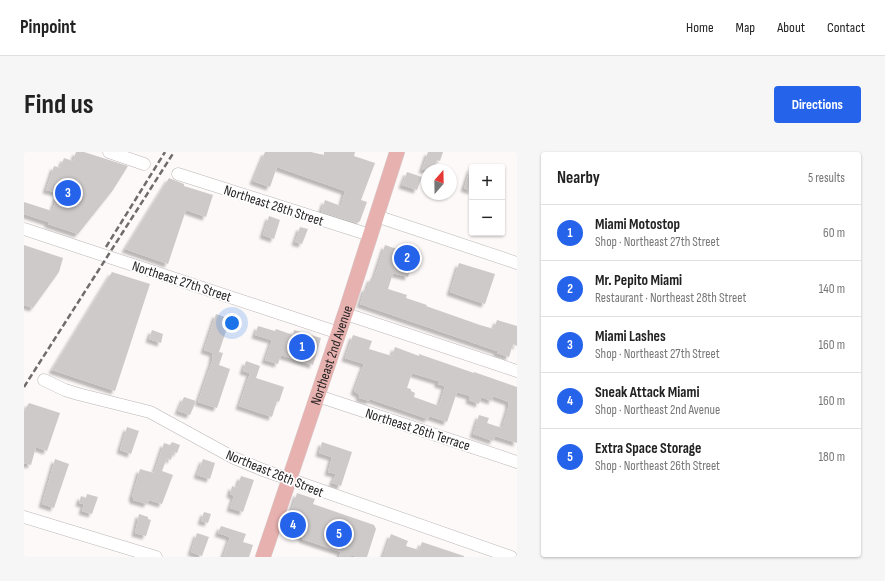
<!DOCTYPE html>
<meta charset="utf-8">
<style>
body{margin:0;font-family:"Sofia Sans Condensed",sans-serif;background:#f6f6f6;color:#222}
.controls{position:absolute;right:12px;top:12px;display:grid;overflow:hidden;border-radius:4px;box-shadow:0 1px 3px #0004}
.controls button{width:36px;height:36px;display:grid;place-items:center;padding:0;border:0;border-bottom:1px solid #e0e0e0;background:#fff;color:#222;font:20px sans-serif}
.compass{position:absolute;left:397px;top:12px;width:36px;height:36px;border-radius:50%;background:#fff;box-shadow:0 1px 3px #0004;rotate:20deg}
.you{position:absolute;left:208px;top:171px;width:14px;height:14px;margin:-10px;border:3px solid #fff;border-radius:50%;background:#1a73e8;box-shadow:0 0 0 6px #1a73e833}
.badge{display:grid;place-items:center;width:26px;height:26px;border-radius:50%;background:#2563eb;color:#fff;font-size:13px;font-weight:700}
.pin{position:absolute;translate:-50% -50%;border:2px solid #fff;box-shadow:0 1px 4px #0006}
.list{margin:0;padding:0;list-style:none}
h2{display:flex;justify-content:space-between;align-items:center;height:52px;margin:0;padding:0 16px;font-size:17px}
h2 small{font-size:13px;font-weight:400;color:#767676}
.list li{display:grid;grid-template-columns:26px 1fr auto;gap:12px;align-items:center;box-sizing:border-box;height:56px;padding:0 16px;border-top:1px solid #e0e0e0}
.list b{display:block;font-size:15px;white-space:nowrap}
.list p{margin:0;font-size:13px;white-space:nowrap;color:#767676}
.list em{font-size:13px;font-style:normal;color:#767676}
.map{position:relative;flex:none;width:493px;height:405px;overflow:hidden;border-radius:4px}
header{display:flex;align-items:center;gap:24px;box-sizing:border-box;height:56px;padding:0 20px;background:#fff;border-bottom:1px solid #e0e0e0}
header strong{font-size:19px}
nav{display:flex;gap:22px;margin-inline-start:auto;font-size:14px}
.intro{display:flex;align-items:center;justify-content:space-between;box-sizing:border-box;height:96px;padding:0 24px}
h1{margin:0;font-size:28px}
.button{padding:10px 18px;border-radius:4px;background:#2563eb;color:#fff;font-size:14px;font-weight:700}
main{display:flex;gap:24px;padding:0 24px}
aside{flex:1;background:#fff;border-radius:4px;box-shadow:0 1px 3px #0004}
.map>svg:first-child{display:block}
</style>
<header>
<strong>Pinpoint</strong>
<nav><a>Home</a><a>Map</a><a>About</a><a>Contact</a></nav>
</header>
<div class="intro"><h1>Find us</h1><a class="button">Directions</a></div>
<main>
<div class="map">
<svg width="493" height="405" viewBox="0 0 493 405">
<defs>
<filter id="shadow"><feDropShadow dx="-3.5" dy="3.5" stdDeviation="1" flood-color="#0004"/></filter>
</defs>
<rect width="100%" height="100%" fill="#fdf9f8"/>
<g fill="#cfcaca" fill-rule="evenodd" filter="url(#shadow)">
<path d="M52,0H60L104,14L89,38L54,82L24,72V70L0,62V50L28,59L34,41L22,38L30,14L36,16L40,6L49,9Z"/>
<path d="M241,0H287L300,3V0H331L330,4L351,11L337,48L343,50L336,69L333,71L297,60L301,48L317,54L321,39L253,15L246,35L229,29Z"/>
<path d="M404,0H419L416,9L413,8L410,18H398Z"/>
<path d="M447,15H448V39L440,36Z"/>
<path d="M383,20L398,25L393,38L378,33Z"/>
<path d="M145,26L160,32V34L189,43L182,65L162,58L144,112L101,97Z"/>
<path d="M245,64L256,68L250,87L239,83Z"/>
<path d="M276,75L284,77L278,92L271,90Z"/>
<path d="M0,93L39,106L35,120L9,156L0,153Z"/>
<path d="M361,93L391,103L384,125L369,121L364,137L383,143L382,146L403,153L402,154L456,173L470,177L473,168L493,174V194L489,192L485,205L473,201V199L336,152L341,136H343L347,126H350Z"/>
<path d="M435,111L471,122L461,152L426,140Z"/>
<path d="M88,120L126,132L91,239L28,218Z"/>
<path d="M192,162L206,167L195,200L199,201L195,213L206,217L193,256L174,250L188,209L189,201L180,198Z"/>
<path d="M234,174L251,179L252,177L269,183L270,178L297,186L289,213L257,203L254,212L241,208L248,188L231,183Z"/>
<path d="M128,178L139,182L137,191L125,187Z"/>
<path d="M329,183L348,189L345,197L368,204L371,195L395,204V202L450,221V220L493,235V291L471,284L469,289L449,282L455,263L465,266L463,271L478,276L485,253H484L485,250L469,244L468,249L457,245L455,252L445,248L446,244L433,240L423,270L405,264L404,267L346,247V249L335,246L336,243L330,239L340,212L321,206ZM388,221L414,229V232L421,234L415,254L390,245L391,241L387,239V237L383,236Z"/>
<path d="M222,209L236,214L232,226L260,235L255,250L253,249L248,265L215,254L226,221L219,219Z"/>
<path d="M160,245L172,249L166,263L154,259Z"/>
<path d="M5,251L36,261L23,299L12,295L7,313L0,311V259Z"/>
<path d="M103,275L115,279L107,302L96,298Z"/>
<path d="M148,290L156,293L153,301L149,300L147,308L143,306L138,319L149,323L138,352L125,348L123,352L109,348V346L108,345L116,317L130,321L140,291L146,293Z"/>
<path d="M298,290L328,300L317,334L308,331L312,322L304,320L308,305L295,301Z"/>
<path d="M31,307L45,312L30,356L18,352Z"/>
<path d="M179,307L191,311L186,327L173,323Z"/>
<path d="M217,324L230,328L219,360L206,356L210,344L206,342L208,334L213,336Z"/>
<path d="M273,341L291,347L289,352L350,373L352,377L343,405H333L327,403V405H315L317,400L278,387L279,385L261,378Z"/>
<path d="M63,342L74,345L68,362L58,359L60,352L55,351L57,344L62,346Z"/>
<path d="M180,360L187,362L184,371L177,369Z"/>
<path d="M115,362L124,365V367L127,368L122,384L111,381Z"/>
<path d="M197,374L222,382L219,390L229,393L225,405H199L206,385L194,381Z"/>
<path d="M173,381L185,385L178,404L167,400Z"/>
<path d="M367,382L384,389L382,394L395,398L398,390L440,404V405H359Z"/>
</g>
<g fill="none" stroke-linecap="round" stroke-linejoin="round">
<g stroke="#bbb6b6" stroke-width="13">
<g id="minor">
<path d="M85,0L120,12"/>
<path d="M154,22L346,83"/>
<path d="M352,64L493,111"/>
<path d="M0,77L315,181"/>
<path d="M322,162L493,219"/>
<path d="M20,228L41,238L54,242L126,260L210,306L239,318L487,405"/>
<path d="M294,244L493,310"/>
<path d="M0,365L132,405"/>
</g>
</g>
<g stroke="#d8d7d7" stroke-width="16">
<g id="major">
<path id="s1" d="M239,405L322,159L373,0"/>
</g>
</g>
<use href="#minor" stroke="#fff" stroke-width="12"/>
<use href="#major" stroke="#e7b1af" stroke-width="15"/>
<g stroke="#6f6c6c" stroke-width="2.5" stroke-dasharray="6 3" stroke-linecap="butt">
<path d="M82,95L141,0"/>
<path d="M0,235L150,0"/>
</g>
</g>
<g text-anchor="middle" stroke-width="3.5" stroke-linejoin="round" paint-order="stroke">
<g font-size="14" fill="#242222" stroke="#fff">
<text transform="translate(250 53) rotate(18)" y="5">Northeast 28th Street</text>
<text transform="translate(158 129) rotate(18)" y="5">Northeast 27th Street</text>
<text dy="5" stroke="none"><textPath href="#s1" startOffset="213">Northeast 2nd Avenue</textPath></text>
<text transform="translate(394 277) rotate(18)" y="5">Northeast 26th Terrace</text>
<text transform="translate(251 321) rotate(22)" y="5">Northeast 26th Street</text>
</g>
</g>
</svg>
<div class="controls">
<button>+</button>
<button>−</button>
</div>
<svg class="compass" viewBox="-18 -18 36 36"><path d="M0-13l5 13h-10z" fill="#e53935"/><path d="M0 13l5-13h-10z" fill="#767676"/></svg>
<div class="you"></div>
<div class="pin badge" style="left:278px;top:195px">1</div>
<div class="pin badge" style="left:383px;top:106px">2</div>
<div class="pin badge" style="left:44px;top:41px">3</div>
<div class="pin badge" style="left:269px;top:373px">4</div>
<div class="pin badge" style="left:315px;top:382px">5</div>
</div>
<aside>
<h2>Nearby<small>5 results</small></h2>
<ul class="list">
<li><span class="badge">1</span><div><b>Miami Motostop</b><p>Shop · Northeast 27th Street</p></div><em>60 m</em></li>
<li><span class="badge">2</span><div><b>Mr. Pepito Miami</b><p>Restaurant · Northeast 28th Street</p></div><em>140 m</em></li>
<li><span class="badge">3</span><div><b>Miami Lashes</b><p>Shop · Northeast 27th Street</p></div><em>160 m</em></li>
<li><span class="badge">4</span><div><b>Sneak Attack Miami</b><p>Shop · Northeast 2nd Avenue</p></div><em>160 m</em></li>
<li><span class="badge">5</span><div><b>Extra Space Storage</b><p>Shop · Northeast 26th Street</p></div><em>180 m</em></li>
</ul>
</aside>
</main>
